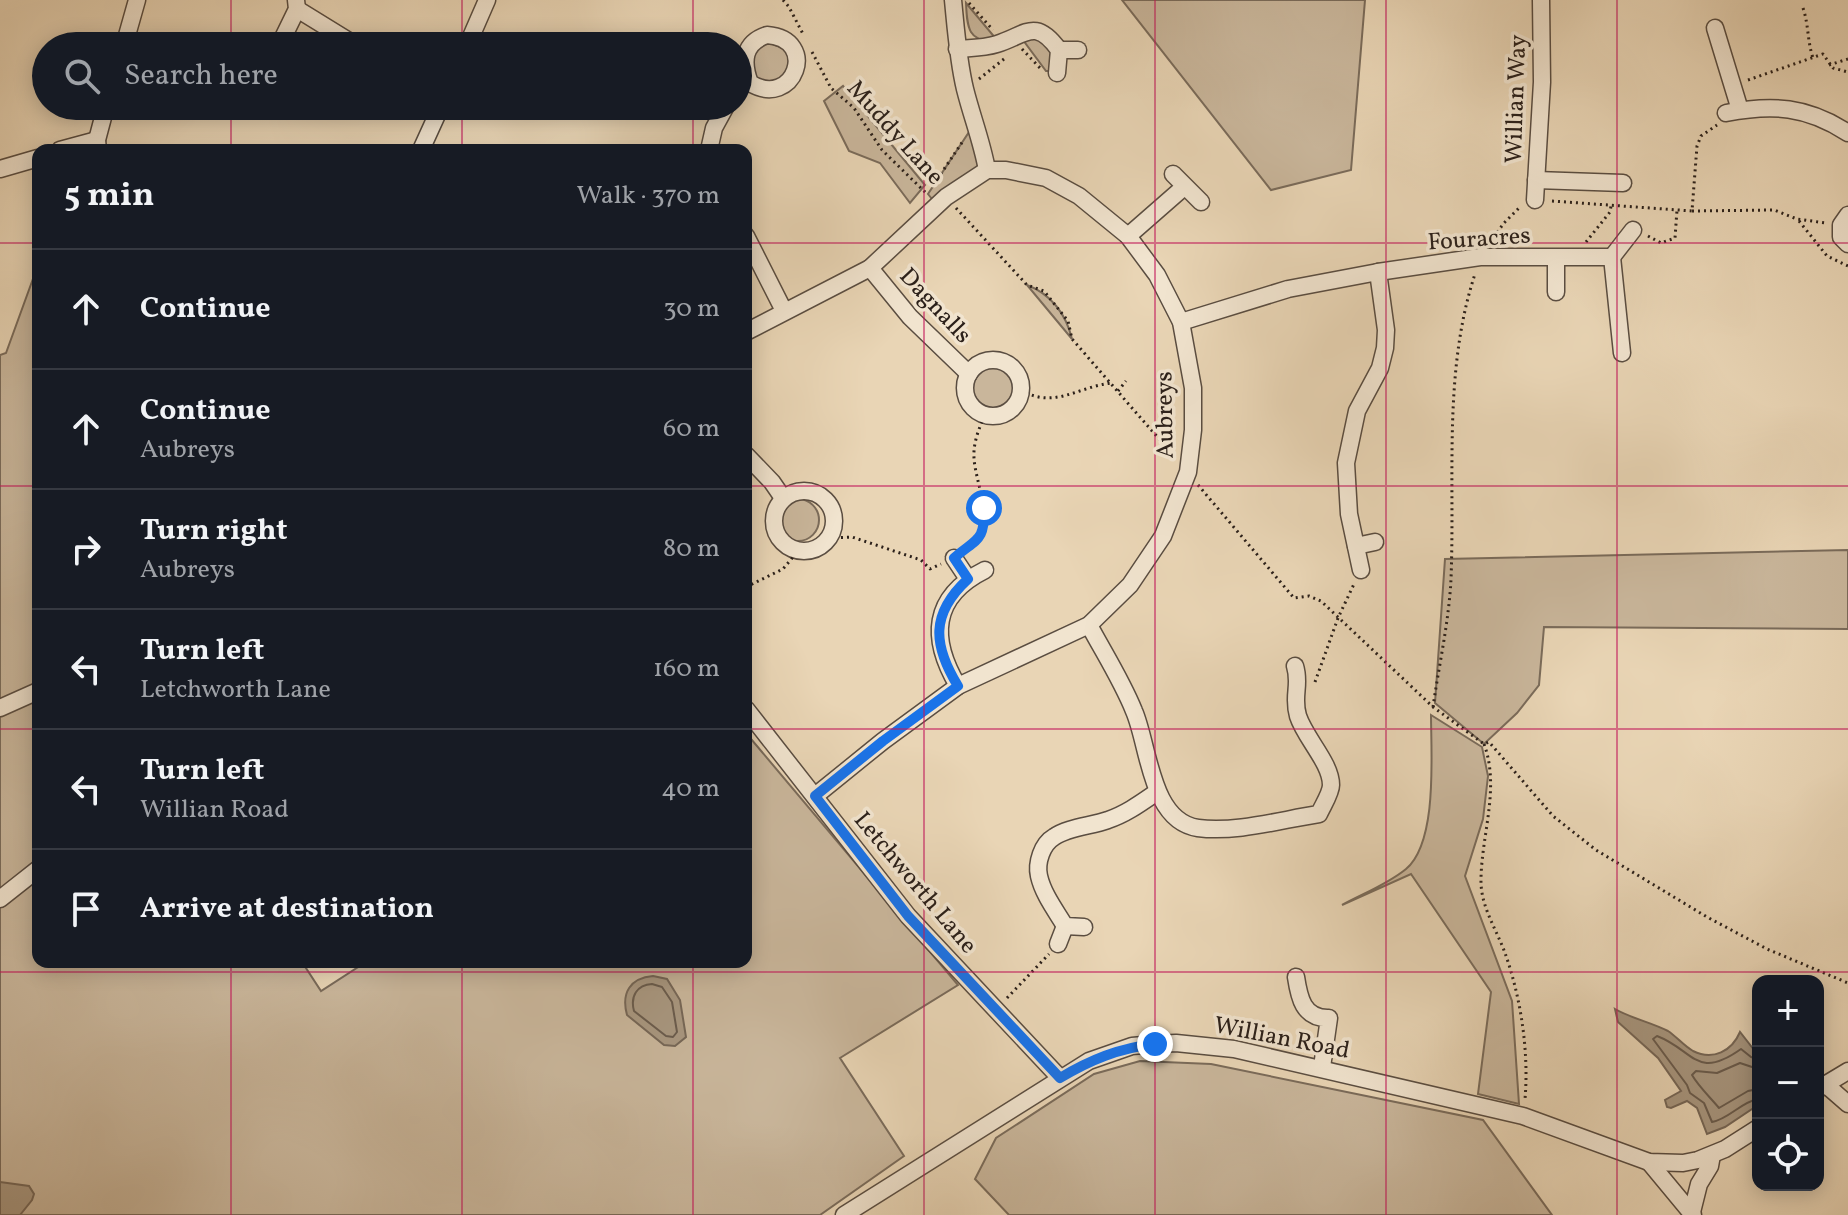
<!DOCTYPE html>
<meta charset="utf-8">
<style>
body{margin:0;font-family:Vollkorn,serif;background:#242831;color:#f1f3f6}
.controls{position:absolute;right:24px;bottom:24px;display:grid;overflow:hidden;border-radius:16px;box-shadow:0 4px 20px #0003}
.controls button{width:72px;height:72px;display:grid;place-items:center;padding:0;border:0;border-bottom:2px solid #363941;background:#171b24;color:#f1f3f6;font:40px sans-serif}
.stop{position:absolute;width:24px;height:24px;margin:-18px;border:6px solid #1a73e8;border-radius:50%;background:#fff}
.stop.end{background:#1a73e8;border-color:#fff;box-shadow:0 2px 8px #0008}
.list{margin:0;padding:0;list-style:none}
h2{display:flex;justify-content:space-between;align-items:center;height:104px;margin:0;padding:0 32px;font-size:34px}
h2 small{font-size:26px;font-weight:400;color:#9ea1a6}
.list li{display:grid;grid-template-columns:52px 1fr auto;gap:24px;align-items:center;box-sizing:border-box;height:120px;padding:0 32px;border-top:2px solid #363941}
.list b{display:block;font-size:30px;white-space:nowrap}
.list p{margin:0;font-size:26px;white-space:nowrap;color:#9ea1a6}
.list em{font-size:26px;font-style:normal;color:#9ea1a6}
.icon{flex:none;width:44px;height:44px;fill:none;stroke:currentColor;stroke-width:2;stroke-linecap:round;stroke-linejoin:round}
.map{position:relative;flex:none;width:1848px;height:1215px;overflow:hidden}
.search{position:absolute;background:#171b24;box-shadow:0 4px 20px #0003;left:32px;top:32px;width:720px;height:88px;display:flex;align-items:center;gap:20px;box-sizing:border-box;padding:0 28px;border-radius:44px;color:#9ea1a6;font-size:30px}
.panel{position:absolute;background:#171b24;box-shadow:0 4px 20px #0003;left:32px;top:144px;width:720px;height:824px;border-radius:16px}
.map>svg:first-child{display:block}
</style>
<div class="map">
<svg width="1848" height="1215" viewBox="0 0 1848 1215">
<rect width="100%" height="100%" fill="#e9d5b5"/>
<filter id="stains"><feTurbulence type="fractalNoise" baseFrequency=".0025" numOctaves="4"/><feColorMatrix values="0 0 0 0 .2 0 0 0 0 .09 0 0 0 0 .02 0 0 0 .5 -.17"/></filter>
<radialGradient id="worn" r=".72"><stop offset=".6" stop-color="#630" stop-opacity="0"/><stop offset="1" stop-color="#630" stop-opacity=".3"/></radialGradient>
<g fill="#c9b69b" stroke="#7a6b5a" stroke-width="2">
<path d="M1122,0H1365L1351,170L1271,190Z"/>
<path d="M966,3L997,40C968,44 967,27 966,3Z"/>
<path d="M1040,38L1052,51L1051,71H1046L1023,40Z"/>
<path d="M758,39L795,52L787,83H750L751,45Z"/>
<path d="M843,86L925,185L910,203L880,163L849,151L824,101Z"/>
<path d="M975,123L987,170L936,204L928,194Z"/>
<path d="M38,265V962H302L321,991L366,962H746V733L958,985L840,1058L904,1156L820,1215H0V355L6,353Z"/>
<path d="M1027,285C1051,294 1066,314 1072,339Z"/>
<circle cx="993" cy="388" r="23"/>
<circle cx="798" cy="520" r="21"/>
<path d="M1848,550V629L1544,627L1539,685L1517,713L1484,744L1435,703L1445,559Z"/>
<path d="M1431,715L1482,747L1488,776L1483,819L1465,876L1512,1001L1519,1104L1478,1094L1491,992L1411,874L1342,905C1362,894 1388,884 1406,869C1438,842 1431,754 1431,715Z"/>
<path d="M1140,1061L1211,1064L1483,1120L1552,1215H1009L975,1179L996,1138L1094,1074Z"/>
</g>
<g fill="#a89780" stroke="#766757" stroke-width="2">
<path d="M653,976L667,979L680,1000L686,1037L675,1046L664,1045L627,1015C621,993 630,978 653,976Z"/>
<path d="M1615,1009C1633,1019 1650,1022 1668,1031C1677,1037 1684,1046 1693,1051C1713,1061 1732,1051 1740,1032L1758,1055V1105L1725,1127L1707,1134L1697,1108L1687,1101L1671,1108L1667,1107L1665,1100L1681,1091L1658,1058L1618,1022Z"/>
<path d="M0,1182L29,1186L34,1194L32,1200L20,1215H0Z"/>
</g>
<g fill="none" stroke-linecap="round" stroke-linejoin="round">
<g stroke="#6a5c4d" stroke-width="2">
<path d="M652,984L662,987L672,1002L677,1032L673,1037L666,1036L634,1011C630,996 637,985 652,984Z"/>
<path d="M1758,1059L1751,1057L1741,1049C1696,1081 1694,1050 1657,1036L1653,1039L1687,1085L1690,1093L1704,1103L1712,1122C1729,1119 1741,1102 1758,1099"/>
<path d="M1758,1069L1740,1063L1717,1073L1696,1071L1692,1075C1699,1087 1710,1097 1719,1108L1748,1091L1758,1089"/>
</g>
<g stroke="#5a4d41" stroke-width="19">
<g id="minor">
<path d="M953,0C956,30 958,60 965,89C972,117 982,142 987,170"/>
<path d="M297,9L357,46"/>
<path d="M1715,28L1740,110"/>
<path d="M767,35C820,39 794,110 750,83C742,62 743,43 767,35Z"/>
<path d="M124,46L137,0"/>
<path d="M279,46L297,9L296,0"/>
<path d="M467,46L487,0"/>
<path d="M957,49C970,48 985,48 997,44C1026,35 1035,17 1059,50L1057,73"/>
<path d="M1059,50H1078"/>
<path d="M1726,113C1772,104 1807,106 1848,133"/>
<path d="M60,150L97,140"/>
<path d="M98,150L97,140L106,106"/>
<path d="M421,150L441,106"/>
<path d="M709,150L714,128L726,106"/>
<path d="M0,169L38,158"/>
<path d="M1173,174L1201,202"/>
<path d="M1536,180L1623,183"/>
<path d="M1535,200L1542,82L1541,0"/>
<path d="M1848,215L1841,225V237L1848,244"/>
<path d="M746,236L784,311"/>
<path d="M1128,236L1184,187"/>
<path d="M1612,257L1633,230"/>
<path d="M1556,258V292"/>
<path d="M870,268L910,317L969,374"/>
<path d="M1181,322L1288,289L1378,272L1480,257H1612L1622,353"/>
<path d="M746,332L870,268L946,197L987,170H1006L1046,178L1079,196L1128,236L1157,275L1181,322L1193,388V430L1188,472L1163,536L1130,585L1089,625L958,686L883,741L815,796"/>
<circle cx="993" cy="388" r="28"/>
<path d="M746,455L772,482L783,498"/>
<circle cx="804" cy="521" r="30"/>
<path d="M1356,546L1375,542"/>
<path d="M954,558L968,579"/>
<path d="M1361,570L1349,514L1346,463L1357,411L1380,368L1385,348L1386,330L1378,272"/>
<path d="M1089,625C1104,653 1122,681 1134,711C1149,745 1150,821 1198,828C1236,833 1280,820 1319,814C1323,805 1331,793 1331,785C1331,763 1305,738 1298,716C1292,696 1301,685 1295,666"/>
<path d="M958,686C930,639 931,597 985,570"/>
<path d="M0,708L38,691"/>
<path d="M746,709L908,916L1060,1078"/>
<path d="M0,899L38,869"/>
<path d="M1084,927L1065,926C1056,911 1043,894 1039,876C1036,863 1042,844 1054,837C1068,827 1092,826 1108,820C1126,814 1141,803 1157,792"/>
<path d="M1058,944L1065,926"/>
<path d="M1296,977C1299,997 1303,1019 1329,1018L1322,1067"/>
<path d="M1825,1084L1848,1104"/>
<path d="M1818,1089L1848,1071"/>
<path d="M1649,1162L1693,1215"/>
<path d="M1692,1212L1699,1184L1710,1166L1712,1155"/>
<path d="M844,1215L1089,1061L1132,1046L1155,1044L1176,1043L1234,1049L1523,1116L1649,1162L1683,1163L1698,1160L1725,1149L1758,1128"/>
</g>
</g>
<g stroke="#2b201a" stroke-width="3" stroke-dasharray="2 4" stroke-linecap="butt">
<path d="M783,0L789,7L803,34"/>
<path d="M969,3L993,30"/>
<path d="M1803,8C1809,26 1807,40 1813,58"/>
<path d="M1022,49L1041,69"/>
<path d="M812,52L831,88L854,108L882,150L927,194"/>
<path d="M1829,65L1848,59"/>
<path d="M979,79L1004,59"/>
<path d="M1748,80L1823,54L1833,68L1848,72"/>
<path d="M934,184L963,141"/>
<path d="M1552,201L1692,211L1697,146L1701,136L1717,125"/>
<path d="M956,208L1027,285L1044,291L1068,321L1072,339L1173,455"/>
<path d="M1692,211L1774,210L1797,219L1826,223"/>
<path d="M1799,221L1827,256L1848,266"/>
<path d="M1648,236L1661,243L1675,238L1677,210"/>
<path d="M1490,242L1504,223L1521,206"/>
<path d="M1586,242L1610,212L1611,206"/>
<path d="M1021,390C1054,410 1079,386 1112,383"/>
<path d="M1118,391L1126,381"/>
<path d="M1198,485L1294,598L1309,596L1321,601L1433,707L1484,744L1489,742L1553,816L1596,850L1707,917L1767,949L1848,983"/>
<path d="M829,538L852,537L921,560L930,569L941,564"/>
<path d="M964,550C969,547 977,544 980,539C993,520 975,480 974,458C973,443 979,428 985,415"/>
<path d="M746,587L783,569L798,551"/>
<path d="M1315,682L1338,618L1354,584"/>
<path d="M1433,707C1439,665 1449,621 1451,579C1455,478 1443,371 1475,274"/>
<path d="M1484,744C1500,787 1482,833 1481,878C1480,906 1496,928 1505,953C1521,998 1529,1052 1525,1099"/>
<path d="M1007,998L1049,954"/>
</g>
<use href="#minor" stroke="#f1e4cf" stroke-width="16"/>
</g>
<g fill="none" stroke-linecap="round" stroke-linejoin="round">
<path stroke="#1a73e8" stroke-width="10" d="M984,508C985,542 977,538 954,558L968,579C930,614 933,645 958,686L883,741L815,796L908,916L1060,1078C1090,1060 1119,1048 1155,1044"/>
</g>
<path fill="none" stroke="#c2185b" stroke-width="2" stroke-opacity="0.55" d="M231,0V46M462,0V46M693,0V46M924,0V1215M1155,0V1215M1386,0V1215M1617,0V1215M231,106V150M462,106V150M693,106V150M0,243H38M746,243H1848M0,486H38M746,486H1848M0,729H38M746,729H1848M231,962V1215M462,962V1215M693,962V1215M0,972H1848"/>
<g text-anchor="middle" stroke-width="7" stroke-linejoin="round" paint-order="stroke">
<g font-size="24" fill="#2b201a" stroke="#f1e4cf">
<text transform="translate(1515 99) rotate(-88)" y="8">Willian Way</text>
<text transform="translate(896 132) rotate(48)" y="8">Muddy Lane</text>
<text transform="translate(1479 238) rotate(-4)" y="8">Fouracres</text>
<text transform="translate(936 305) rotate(47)" y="8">Dagnalls</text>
<text transform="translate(1164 415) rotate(-91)" y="8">Aubreys</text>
<text transform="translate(916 882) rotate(50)" y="8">Letchworth Lane</text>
<text transform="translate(1282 1037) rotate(11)" y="8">Willian Road</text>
</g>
</g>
<rect width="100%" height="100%" filter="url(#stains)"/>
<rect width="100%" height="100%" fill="url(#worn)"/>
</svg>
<div class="controls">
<button>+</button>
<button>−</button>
<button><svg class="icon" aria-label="locate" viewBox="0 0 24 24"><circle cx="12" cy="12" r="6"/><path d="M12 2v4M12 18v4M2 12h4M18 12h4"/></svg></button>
</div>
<div class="stop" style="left:984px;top:508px"></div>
<div class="stop end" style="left:1155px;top:1044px"></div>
<div class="search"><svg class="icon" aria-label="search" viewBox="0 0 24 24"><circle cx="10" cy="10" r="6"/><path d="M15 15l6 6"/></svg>Search here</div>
<section class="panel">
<h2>5 min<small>Walk · 370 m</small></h2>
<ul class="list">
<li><svg class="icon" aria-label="ahead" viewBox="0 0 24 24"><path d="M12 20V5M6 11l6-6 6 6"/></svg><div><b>Continue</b></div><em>30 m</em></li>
<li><svg class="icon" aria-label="ahead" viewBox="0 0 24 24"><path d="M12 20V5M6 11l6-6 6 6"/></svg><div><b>Continue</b><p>Aubreys</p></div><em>60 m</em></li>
<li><svg class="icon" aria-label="right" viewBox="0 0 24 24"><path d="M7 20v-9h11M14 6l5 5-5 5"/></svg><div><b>Turn right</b><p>Aubreys</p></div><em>80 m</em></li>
<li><svg class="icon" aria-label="left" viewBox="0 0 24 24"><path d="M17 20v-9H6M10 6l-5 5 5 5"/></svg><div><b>Turn left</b><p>Letchworth Lane</p></div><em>160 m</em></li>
<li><svg class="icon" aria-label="left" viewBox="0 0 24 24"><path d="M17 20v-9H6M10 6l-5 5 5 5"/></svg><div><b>Turn left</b><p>Willian Road</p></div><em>40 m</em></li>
<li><svg class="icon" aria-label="arrive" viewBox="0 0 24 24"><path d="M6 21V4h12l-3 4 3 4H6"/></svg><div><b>Arrive at destination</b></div></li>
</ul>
</section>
</div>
